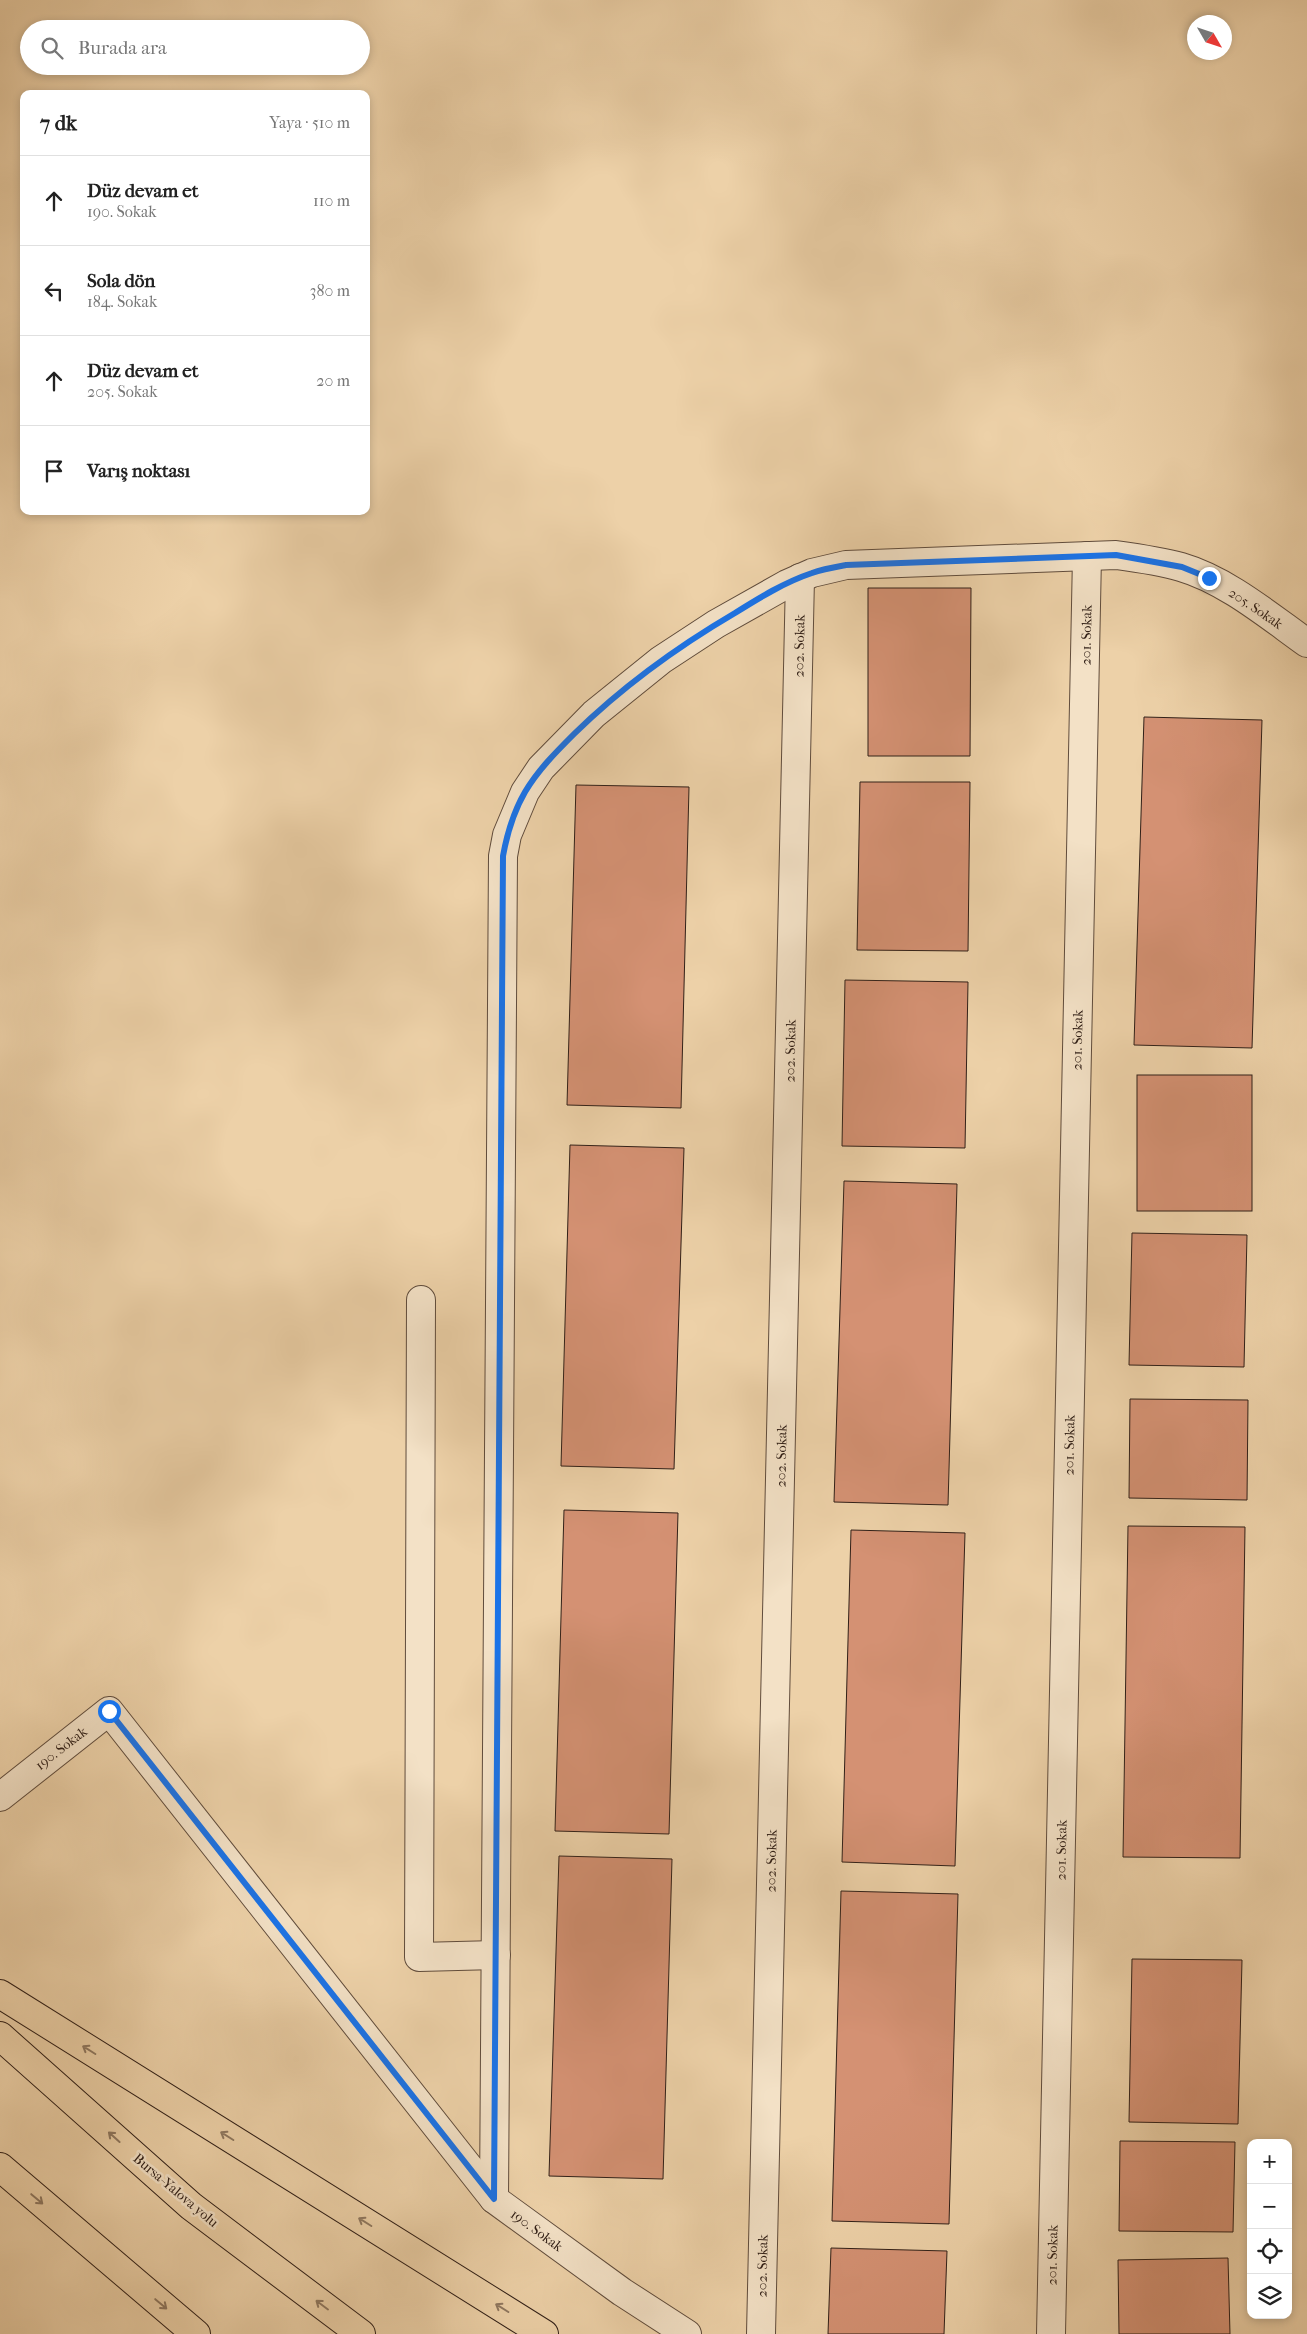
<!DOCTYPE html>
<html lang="tr">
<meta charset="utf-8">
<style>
body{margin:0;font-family:"IM FELL French Canon",serif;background:#f6f6f6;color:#222}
.controls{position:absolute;right:15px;bottom:15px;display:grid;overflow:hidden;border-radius:10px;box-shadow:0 2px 8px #0003}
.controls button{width:45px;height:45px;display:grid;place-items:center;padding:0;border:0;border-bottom:1px solid #e0e0e0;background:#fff;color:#222;font:25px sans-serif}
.compass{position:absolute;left:1187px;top:15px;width:45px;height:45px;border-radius:50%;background:#fff;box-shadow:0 2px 8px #0003;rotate:129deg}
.stop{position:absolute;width:15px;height:15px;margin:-11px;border:4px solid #1a73e8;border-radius:50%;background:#fff}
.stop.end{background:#1a73e8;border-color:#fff;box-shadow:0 1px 5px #0008}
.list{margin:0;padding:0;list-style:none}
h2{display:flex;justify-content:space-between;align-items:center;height:65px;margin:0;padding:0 20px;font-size:21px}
h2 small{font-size:16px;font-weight:400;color:#767676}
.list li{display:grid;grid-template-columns:32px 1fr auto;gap:15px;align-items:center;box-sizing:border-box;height:90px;padding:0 20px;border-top:1px solid #e0e0e0}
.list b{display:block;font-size:19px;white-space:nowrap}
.list p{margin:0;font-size:16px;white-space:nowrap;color:#767676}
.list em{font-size:16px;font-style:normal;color:#767676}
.icon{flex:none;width:28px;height:28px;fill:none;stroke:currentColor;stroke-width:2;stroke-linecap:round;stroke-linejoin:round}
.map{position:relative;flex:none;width:1307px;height:2334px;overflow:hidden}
.search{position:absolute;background:#fff;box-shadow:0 2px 8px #0003;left:20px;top:20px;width:350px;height:55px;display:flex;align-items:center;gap:12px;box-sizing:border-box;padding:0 18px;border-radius:28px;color:#767676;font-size:19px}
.panel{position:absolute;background:#fff;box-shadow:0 2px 8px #0003;left:20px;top:90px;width:350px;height:425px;border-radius:10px}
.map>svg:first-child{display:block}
</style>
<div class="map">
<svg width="1307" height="2334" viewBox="0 0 1307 2334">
<rect width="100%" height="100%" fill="#edd1a8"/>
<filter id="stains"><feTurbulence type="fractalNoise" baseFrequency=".004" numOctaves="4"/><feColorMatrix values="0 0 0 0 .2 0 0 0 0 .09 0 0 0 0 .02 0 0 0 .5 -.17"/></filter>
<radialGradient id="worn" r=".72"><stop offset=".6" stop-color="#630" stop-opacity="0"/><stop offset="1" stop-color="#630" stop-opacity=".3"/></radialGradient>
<g fill="#d49173" stroke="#312018">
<path d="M868,588H971L970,756H868Z"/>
<path d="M1144,717L1262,720L1252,1048L1134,1045Z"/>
<path d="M860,782H970L968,951L857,950Z"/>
<path d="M576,785L689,787L681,1108L567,1105Z"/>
<path d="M845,980L968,982L965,1148L842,1146Z"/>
<rect x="1137" y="1075" width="115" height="136"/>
<path d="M570,1145L684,1148L674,1469L561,1466Z"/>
<path d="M844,1181L957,1184L948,1505L834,1502Z"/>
<path d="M1132,1233L1247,1235L1244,1367L1129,1365Z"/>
<path d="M1130,1399L1248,1400L1247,1500L1129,1498Z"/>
<path d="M564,1510L678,1513L669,1834L555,1831Z"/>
<path d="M1128,1526L1245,1527L1240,1858L1123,1857Z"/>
<path d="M851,1530L965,1533L955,1866L842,1862Z"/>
<path d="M559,1856L672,1859L663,2179L549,2176Z"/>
<path d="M841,1891L958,1894L949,2224L832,2221Z"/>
<path d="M1132,1959L1242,1960L1238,2124L1129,2122Z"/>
<path d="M1120,2141L1235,2142L1233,2232L1119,2231Z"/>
<path d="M831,2248L947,2251L944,2334H828Z"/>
<path d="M1228,2258L1230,2334H1119L1118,2260Z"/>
</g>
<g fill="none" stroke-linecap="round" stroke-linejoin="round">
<g stroke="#604c3c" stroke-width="30">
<g id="minor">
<path d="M421,1300L419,1957L496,1955"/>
<path d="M0,1797L109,1711L494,2199L622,2292L687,2334"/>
<path d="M494,2199L503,856L507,835L525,792L541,768L594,714L661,660L716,624L787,584L812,573L846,565L1116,555C1138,558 1160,561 1181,567C1226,580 1269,616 1307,643"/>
<path d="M761,2334L800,578"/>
<path d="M1051,2334L1087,556"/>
</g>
</g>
<g stroke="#312018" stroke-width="30">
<g id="trunk">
<path d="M0,1994L544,2334"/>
<path d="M0,2036L191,2206L361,2334"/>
<path d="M0,2167L196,2334"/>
</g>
</g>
<use href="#minor" stroke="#f3e1c6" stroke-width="28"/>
<use href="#trunk" stroke="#edd1a8" stroke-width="28"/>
</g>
<defs><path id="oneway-shaft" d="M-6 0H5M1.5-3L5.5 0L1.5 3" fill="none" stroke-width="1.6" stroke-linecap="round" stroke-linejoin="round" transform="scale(1.25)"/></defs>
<g stroke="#8f7860">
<use href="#oneway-shaft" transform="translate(89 2050) rotate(-148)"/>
<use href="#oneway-shaft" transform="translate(227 2136) rotate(-148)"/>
<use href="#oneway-shaft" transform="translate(114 2137) rotate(-138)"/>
<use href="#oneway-shaft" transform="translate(37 2199) rotate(40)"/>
<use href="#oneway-shaft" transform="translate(365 2222) rotate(-148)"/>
<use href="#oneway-shaft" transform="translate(161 2304) rotate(40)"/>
<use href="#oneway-shaft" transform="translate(322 2305) rotate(-143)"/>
<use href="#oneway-shaft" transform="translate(502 2308) rotate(-148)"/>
</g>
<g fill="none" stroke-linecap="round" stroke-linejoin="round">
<path stroke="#1a73e8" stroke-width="6" d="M109,1711L494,2199L503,856C507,834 514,811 525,792C538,770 556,752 574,734C623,686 677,647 735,613C759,598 785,582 812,573C823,569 835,567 846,565L1116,555L1182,567L1209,578"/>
</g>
<g text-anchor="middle" stroke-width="5" stroke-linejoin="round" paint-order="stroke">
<g font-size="14" fill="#312018" stroke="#f3e1c6">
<text transform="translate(1256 608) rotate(34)" y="5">205. Sokak</text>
<text transform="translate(1086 635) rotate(-89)" y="5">201. Sokak</text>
<text transform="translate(799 646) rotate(-89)" y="5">202. Sokak</text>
<text transform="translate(1077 1040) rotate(-89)" y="5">201. Sokak</text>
<text transform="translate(790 1051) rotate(-89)" y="5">202. Sokak</text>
<text transform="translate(1069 1445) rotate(-89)" y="5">201. Sokak</text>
<text transform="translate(781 1456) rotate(-89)" y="5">202. Sokak</text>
<text transform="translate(61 1748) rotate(-38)" y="5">190. Sokak</text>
<text transform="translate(1061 1850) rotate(-89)" y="5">201. Sokak</text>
<text transform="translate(771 1861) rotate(-89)" y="5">202. Sokak</text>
<text transform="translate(176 2190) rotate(40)" y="5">Bursa-Yalova yolu</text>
<text transform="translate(537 2230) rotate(36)" y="5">190. Sokak</text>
<text transform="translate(1052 2255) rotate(-89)" y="5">201. Sokak</text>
<text transform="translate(762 2266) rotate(-89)" y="5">202. Sokak</text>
</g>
</g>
<rect width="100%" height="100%" filter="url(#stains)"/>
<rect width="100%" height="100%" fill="url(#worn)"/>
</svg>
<div class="controls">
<button>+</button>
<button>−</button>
<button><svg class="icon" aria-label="locate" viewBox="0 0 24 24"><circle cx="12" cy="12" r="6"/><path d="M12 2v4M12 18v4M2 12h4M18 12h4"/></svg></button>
<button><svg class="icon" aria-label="layers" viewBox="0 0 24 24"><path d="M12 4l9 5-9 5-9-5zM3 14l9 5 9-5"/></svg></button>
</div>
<svg class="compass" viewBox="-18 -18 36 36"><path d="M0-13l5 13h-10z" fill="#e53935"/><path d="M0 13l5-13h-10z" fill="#767676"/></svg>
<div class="stop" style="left:109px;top:1711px"></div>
<div class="stop end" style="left:1209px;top:578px"></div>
<div class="search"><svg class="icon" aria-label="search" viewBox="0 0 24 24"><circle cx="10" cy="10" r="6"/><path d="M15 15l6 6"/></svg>Burada ara</div>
<section class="panel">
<h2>7 dk<small>Yaya · 510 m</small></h2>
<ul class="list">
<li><svg class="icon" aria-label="ahead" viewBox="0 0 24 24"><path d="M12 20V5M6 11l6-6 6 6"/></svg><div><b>Düz devam et</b><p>190. Sokak</p></div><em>110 m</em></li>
<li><svg class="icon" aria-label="left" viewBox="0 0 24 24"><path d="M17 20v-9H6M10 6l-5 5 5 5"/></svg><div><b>Sola dön</b><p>184. Sokak</p></div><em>380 m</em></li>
<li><svg class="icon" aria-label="ahead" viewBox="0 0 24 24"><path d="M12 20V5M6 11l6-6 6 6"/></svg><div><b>Düz devam et</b><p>205. Sokak</p></div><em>20 m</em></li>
<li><svg class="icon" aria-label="arrive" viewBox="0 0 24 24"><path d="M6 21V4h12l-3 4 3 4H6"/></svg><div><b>Varış noktası</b></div></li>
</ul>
</section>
</div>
